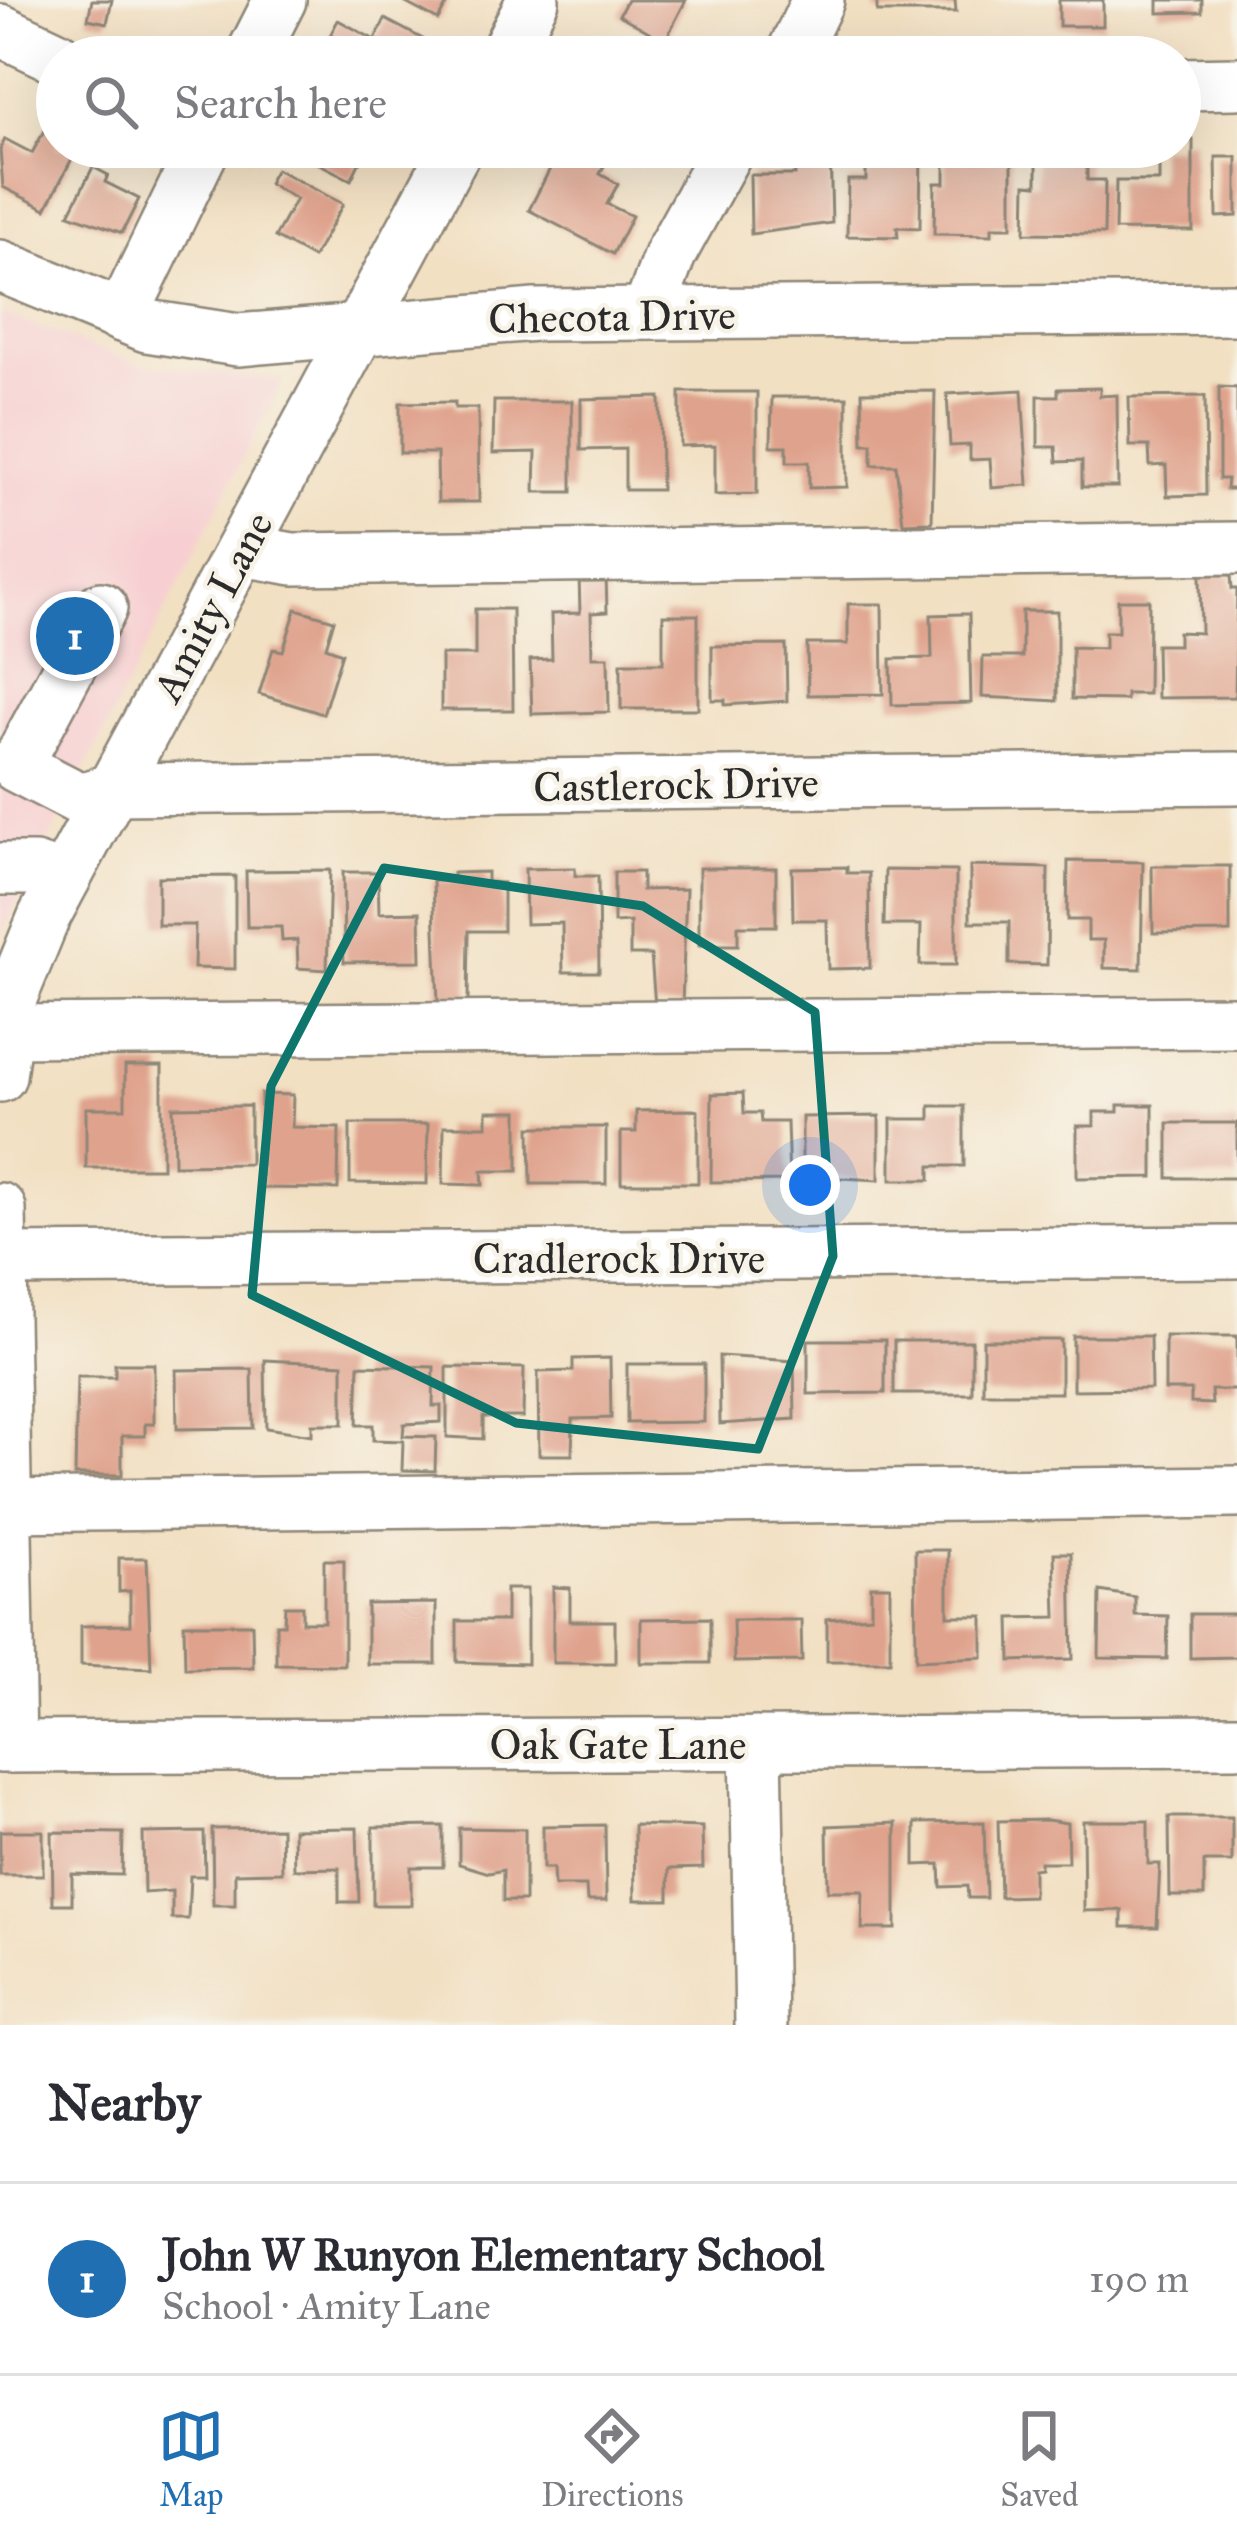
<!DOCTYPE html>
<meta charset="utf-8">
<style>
body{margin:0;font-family:"IM FELL Great Primer",serif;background:#f2f2f3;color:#2b2b33}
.you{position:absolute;left:810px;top:1185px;width:42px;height:42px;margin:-30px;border:9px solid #fff;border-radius:50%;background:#1a73e8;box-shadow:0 0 0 18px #1a73e833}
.badge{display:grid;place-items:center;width:78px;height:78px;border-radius:50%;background:#1f6fb2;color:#fff;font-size:39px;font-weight:700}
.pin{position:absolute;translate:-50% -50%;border:6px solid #fff;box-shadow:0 3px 12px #0006}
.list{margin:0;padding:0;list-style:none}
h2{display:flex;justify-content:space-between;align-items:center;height:156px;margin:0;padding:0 48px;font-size:51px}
h2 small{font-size:39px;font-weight:400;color:#7c7c81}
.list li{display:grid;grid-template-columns:78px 1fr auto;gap:36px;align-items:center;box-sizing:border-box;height:192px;padding:0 48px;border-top:3px solid #e1e1e2}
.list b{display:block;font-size:45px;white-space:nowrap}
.list p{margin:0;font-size:39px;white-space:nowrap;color:#7c7c81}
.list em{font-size:39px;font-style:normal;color:#7c7c81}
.icon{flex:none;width:66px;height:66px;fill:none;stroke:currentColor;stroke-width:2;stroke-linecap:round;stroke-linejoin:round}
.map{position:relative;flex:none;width:1237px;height:2025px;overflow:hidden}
.search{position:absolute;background:#fff;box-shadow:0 12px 48px #0002;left:36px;right:36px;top:36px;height:132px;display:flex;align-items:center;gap:30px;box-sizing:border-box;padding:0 42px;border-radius:66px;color:#7c7c81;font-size:45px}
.sheet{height:348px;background:#fff}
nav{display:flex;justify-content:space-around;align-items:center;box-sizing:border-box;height:168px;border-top:3px solid #e1e1e2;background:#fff;font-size:33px;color:#7c7c81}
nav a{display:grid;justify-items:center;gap:6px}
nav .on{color:#1f6fb2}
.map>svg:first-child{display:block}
</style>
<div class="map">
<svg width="1237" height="2025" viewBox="0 0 1237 2025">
<rect width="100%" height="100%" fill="#f7f3e8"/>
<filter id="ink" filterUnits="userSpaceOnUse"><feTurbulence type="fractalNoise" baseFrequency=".00833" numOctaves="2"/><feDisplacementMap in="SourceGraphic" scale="24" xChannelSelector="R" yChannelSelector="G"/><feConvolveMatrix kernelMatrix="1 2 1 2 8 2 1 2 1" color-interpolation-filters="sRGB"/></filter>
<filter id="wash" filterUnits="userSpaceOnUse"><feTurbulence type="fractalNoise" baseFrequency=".004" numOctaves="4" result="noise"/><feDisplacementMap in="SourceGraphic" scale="48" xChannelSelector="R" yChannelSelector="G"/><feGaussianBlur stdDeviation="2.7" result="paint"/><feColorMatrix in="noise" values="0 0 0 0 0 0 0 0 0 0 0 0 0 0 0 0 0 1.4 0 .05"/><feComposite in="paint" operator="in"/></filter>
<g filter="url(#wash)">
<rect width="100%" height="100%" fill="#f2e0c3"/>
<path fill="#f7cfd2" d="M0,313L139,364L282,381L0,936Z"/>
<g id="blocks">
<g fill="#dfa28c">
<path d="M92,0H112L107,23L88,19Z"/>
<path d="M400,0H449L438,20Z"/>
<path d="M627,0H686L665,41L619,15Z"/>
<path d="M877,0H955L956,12H877Z"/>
<rect x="1059" y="0" width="44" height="26"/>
<path d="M1158,0H1202V12L1158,13Z"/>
<path d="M385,19L423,39L413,57H319L338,20L375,40Z"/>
<path d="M608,42L636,57H600Z"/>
<path d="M48,124L57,129V147H78L46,209L3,187L0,150L5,139L32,153Z"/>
<path d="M1180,140H1193V231L1115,230L1116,181H1159V147H1180Z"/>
<path d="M286,147H367L351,180Z"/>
<path d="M561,147L605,164L600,174L618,184L607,204L632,216L613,254L529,210Z"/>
<path d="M795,147H830L832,223L751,234L750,175H795Z"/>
<path d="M875,147H921L920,228L897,227L898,237L847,236L848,180H866V159H875Z"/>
<path d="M971,147H1012V227H992V235L934,234L935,183H945V156H971Z"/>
<path d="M1037,147H1087V180H1105L1104,234L1025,233L1026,184L1037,185Z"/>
<path d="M1216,157H1237V216L1217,217Z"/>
<path d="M93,167L108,175L105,182L139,199L122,233L69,214Z"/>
<path d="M276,169L343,204L313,258L275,237L296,199L268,183Z"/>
<path d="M1219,387L1237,388V489H1226L1227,479H1219Z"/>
<path d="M1100,388V396L1117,395L1118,487H1082V461L1057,462L1056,447H1038V396H1058V389Z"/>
<path d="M1022,390L1028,485L992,488L990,459L970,460V445L950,446L947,394Z"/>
<path d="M935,391L932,522L903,523L896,465H872V444H863L862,392Z"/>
<path d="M680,392H757V494L715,495V445L680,446Z"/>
<path d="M1205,396L1206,495L1167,496L1166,465L1150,466L1149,446H1130L1129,397Z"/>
<path d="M660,397L661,490H625V449L581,450V399Z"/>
<path d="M772,397H847V487L809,488V462H787V446H771Z"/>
<path d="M494,401H572V492H535L536,452L493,453Z"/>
<path d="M455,402V408H478L479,502H438L437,453H400V403Z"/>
<path d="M579,574H606L607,612L591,613L592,657H608L609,712L532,714L530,660L552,659L551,614L580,613Z"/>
<path d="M1200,575H1231L1232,589H1237L1235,697L1157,698L1156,645H1178V632L1201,633Z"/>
<path d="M1118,600H1149L1148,694H1126V700L1072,699V647L1105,648V632H1118Z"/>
<path d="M848,604H882L883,694L808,695L807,644H848Z"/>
<path d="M296,609L334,620L326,647L342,653L323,714L259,694L273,649L283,651Z"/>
<path d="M475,609H512L513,710H441V655H475Z"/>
<path d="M1022,611H1057V701L982,697L983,657H1022Z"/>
<path d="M962,614H969L971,703L892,705L891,659L932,658L931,615Z"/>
<path d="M663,615H698V709H621V663H663Z"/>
<path d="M786,645L787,701L725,705V700H712V646Z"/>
<path d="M1068,861L1143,862L1141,969L1104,968V940H1088V920H1067Z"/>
<path d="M970,866L1048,868L1047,965L1009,964V922H970Z"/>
<path d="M1152,866H1230V932L1153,933Z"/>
<path d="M847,867V873H869L870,968L828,969L827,920H793L792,868Z"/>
<path d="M575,868V876H598L599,972H563L562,923L526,924L525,869Z"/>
<path d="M699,868H776V926H738V945H699Z"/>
<path d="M330,870L327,970L298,968L297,940L282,941L281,927H247L246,871Z"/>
<path d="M885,870L956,871V965H920L921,925H884Z"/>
<path d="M343,872H378L379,913L420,912L421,961L344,962Z"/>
<path d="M487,872V882L503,883V931H469L468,1003H438L433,881H453V873Z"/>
<path d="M614,872H642V890L686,889L682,1006H655L651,955H630V922L614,923Z"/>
<path d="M235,876V969L194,968L195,925H158V877Z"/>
<path d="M125,1066H162V1168H86V1108H125Z"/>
<path d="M743,1093L744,1113H760L761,1122H787L789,1181L711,1182L712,1094Z"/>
<path d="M261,1094L293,1095L292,1127L339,1128L338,1189L261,1188Z"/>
<path d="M1118,1105H1153V1177L1077,1178V1126H1094V1112H1118Z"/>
<path d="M250,1106V1164L174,1165L173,1107Z"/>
<path d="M930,1106H964V1166H930V1180H891V1119H930Z"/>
<path d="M693,1110L698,1111V1183H621V1132H636V1111Z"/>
<path d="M487,1111H518V1171H482L483,1185L443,1184L444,1126H487Z"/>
<path d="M879,1116V1180L802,1176V1117Z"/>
<rect x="1168" y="1123" width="69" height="55"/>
<path d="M350,1124H428L427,1184L350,1183Z"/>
<path d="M530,1127H606V1184H531Z"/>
<path d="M1073,1336H1150L1151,1389L1073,1390Z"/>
<path d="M1165,1336H1237V1390H1211L1212,1404L1191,1403V1390H1165Z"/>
<path d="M808,1340H885V1393L808,1394Z"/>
<rect x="983" y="1340" width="78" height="53"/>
<rect x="894" y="1341" width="78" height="53"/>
<path d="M719,1356L794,1361L795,1419L720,1424Z"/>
<path d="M610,1358L611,1418L573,1419L572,1455H539L538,1372L573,1371V1359Z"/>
<path d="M265,1360L343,1364V1424H312V1435L266,1428Z"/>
<path d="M115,1364H154V1424H145V1436H122V1475H75L77,1377H115Z"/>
<path d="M627,1364H704V1422L627,1423Z"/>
<path d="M359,1365L434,1367L433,1406H441V1422L404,1424L403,1436L436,1437L435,1471L402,1470L403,1441L373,1440V1425H357Z"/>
<path d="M447,1367L524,1368L523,1417H483V1439L447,1437Z"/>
<path d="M252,1369L253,1428L177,1429L176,1370Z"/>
<path d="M915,1550H948V1616H983V1657L916,1660Z"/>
<path d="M1054,1553H1071L1073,1659L1011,1661L1010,1618L1056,1617Z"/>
<path d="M119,1558H147L151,1668L81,1665V1626L130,1625V1591L119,1592Z"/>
<path d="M324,1560H344V1665L276,1664V1624H284L285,1606H302V1622H324Z"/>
<path d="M871,1586H890V1661H827V1619L871,1616Z"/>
<path d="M553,1587L570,1588V1621H615V1663H553Z"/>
<path d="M506,1589H527V1664L457,1662V1621H506Z"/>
<path d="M1100,1591L1135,1597V1615L1168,1616L1167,1659L1099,1658Z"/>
<path d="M436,1603V1664H367V1604Z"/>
<path d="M1190,1614H1237V1657L1190,1658Z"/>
<path d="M710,1618V1663H641V1619Z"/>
<path d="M733,1620H801L802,1661L734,1662Z"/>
<path d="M184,1624H252L253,1667L185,1668Z"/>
<path d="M1169,1817H1232V1862H1204V1896H1170Z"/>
<path d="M1047,1820L1067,1823L1068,1862H1040V1868L1033,1869V1896L1000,1897L998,1821Z"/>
<path d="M1083,1821H1148V1864H1160L1157,1927H1122V1910L1084,1911Z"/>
<path d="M984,1822L986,1898H968L967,1886L941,1887L940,1864L915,1865V1823Z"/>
<path d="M896,1823V1929H862L863,1891H828L827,1826Z"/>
<path d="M605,1825L606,1901H587L586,1886H554L553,1868H543V1826Z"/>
<path d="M634,1825L702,1827L703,1868L669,1869V1900H635Z"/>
<path d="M443,1826V1867H411V1905H373V1827Z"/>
<path d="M281,1828L282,1872L235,1873V1905H213L212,1829Z"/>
<path d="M357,1828L359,1902H339V1868L294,1869L293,1829Z"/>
<path d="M459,1828L525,1829V1901H503V1870L489,1873L459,1864Z"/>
<rect x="0" y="1831" width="43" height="44"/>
<path d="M52,1832L123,1833L122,1875L72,1874V1904H53Z"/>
<path d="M204,1832L205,1876H190L188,1919H172V1891L144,1893L143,1833Z"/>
</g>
</g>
</g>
<g filter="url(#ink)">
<use href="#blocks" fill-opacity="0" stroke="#8e8677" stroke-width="3"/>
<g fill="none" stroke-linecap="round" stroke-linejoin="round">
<g stroke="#8e8677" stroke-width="56">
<g id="minor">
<path d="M0,30L57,57"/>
<path d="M251,57L280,0"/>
<path d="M504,57L533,0"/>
<path d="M791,57L818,0"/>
<path d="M1180,84L1237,83"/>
<path d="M0,266L147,326L238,340L535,315L1237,309"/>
<path d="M648,314L670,254L729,147"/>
<path d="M122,316L204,147"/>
<path d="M242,550L293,559L1237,548"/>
<path d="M101,608L16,766L80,799L114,789L1237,778"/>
<path d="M0,869H34L64,879"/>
<path d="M6,1031L1237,1022"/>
<path d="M0,1076L10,1000L44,917L457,147"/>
<path d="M0,1209L10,1747"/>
<path d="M0,1260L1237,1252"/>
<path d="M0,1506L1237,1492"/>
<path d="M756,1743L761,2025"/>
<path d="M0,1747L1237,1741"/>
</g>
</g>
<use href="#minor" stroke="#fff" stroke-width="51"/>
</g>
</g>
<path fill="none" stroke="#0f766e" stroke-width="9" stroke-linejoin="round" d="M384,868L643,906L815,1012L833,1256L758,1449L516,1423L252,1295L271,1086Z"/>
<g text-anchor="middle" stroke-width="9" stroke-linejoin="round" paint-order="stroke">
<g font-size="42" fill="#2b2b2b" stroke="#f7f3e8">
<text transform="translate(612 316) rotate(-1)" y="15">Checota Drive</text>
<text transform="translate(212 606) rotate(-62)" y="15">Amity Lane</text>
<text transform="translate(676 784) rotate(-1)" y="15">Castlerock Drive</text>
<text x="619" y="1273">Cradlerock Drive</text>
<text x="618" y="1759">Oak Gate Lane</text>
</g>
</g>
</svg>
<div class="you"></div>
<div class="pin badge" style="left:75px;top:636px">1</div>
<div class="search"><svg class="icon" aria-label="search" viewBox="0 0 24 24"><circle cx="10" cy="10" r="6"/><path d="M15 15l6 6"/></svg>Search here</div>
</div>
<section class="sheet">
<h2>Nearby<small></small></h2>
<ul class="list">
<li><span class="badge">1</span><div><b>John W Runyon Elementary School</b><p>School · Amity Lane</p></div><em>190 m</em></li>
</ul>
</section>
<nav>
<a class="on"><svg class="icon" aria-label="map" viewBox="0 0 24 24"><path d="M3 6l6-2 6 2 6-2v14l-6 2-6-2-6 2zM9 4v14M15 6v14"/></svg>Map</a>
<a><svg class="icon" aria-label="directions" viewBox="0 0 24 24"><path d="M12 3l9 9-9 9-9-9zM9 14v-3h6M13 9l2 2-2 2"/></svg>Directions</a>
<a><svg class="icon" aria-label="saved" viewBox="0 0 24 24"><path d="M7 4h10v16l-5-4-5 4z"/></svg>Saved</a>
</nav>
